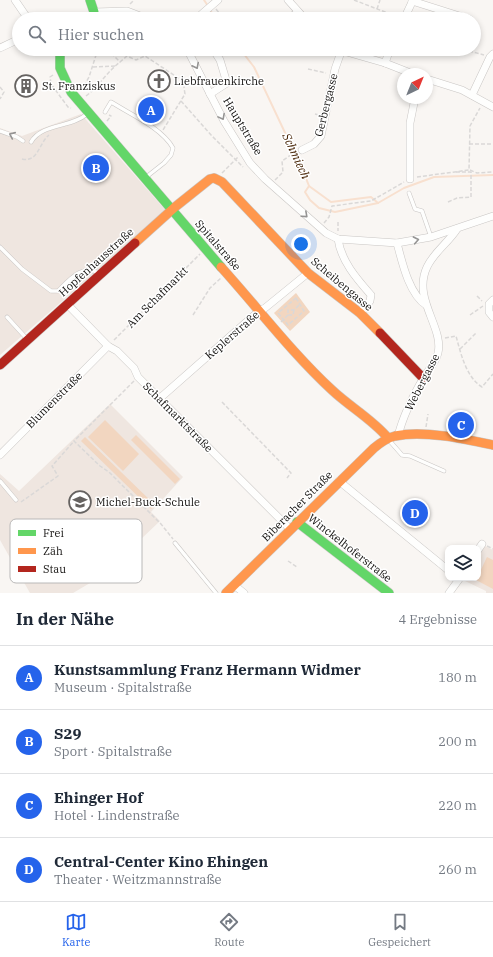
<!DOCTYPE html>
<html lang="de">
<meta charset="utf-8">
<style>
body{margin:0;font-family:"IBM Plex Serif",serif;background:#f6f6f7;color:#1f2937}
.controls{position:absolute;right:12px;bottom:12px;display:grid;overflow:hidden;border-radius:8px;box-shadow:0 2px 6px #0003}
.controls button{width:36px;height:36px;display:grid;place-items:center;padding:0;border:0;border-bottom:1px solid #e0e1e3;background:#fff;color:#1f2937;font:20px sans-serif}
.compass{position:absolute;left:397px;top:68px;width:36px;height:36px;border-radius:50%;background:#fff;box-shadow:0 2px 6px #0003;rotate:43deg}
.you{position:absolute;left:301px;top:244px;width:14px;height:14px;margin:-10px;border:3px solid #fff;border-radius:50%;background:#1a73e8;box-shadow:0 0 0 6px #1a73e833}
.badge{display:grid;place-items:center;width:26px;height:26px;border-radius:50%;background:#2563eb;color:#fff;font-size:13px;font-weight:700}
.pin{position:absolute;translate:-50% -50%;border:2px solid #fff;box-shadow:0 1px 4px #0006}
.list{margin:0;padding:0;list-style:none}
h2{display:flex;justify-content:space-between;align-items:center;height:52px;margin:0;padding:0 16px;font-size:17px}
h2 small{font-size:13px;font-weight:400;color:#747a83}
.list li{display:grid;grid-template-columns:26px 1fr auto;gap:12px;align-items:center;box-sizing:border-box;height:64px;padding:0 16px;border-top:1px solid #e0e1e3}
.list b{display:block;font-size:15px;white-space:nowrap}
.list p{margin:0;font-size:13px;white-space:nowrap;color:#747a83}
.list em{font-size:13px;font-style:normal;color:#747a83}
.icon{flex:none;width:22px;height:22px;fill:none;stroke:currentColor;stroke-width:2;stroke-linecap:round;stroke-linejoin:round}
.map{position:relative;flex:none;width:493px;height:593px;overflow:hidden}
.search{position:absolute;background:#fff;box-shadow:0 2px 6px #0003;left:12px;right:12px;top:12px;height:44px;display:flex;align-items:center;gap:10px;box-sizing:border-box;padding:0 14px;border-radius:22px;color:#747a83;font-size:15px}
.sheet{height:308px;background:#fff}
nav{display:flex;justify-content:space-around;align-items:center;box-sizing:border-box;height:56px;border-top:1px solid #e0e1e3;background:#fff;font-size:11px;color:#747a83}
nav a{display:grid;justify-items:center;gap:2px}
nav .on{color:#2563eb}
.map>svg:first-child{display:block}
</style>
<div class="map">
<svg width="493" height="593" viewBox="0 0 493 593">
<rect width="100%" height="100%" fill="#f9f6f3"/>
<g fill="#efe6e0">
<path d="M81,114L166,211L0,355V128L22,136Z"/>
<path d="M110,404L183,477L151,512L160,521L102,576L73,593H30L0,540V474L19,491Z"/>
<path d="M483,545L493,550V593H486V591L465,581L467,578H478V556Z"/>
</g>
<g fill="#f2d6c0">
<path d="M296,293L310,312L290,331L274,313Z"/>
<path d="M105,420L139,454L123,471L88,437Z"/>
<path d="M136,435L180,479L175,484L131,440Z"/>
<path d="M85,437L155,505L151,509L81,441Z"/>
<path d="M487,557L493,560V589L476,580Z"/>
</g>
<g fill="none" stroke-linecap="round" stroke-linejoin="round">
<g stroke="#f8e0cf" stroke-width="2">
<path d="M204,0L208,6"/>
<path d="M210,10L216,19"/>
<path d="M240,49L254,67L304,173L309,186L305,192L310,200L319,208L335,212L378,203L404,188L434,177L493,175"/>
<path d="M309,186L331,202L371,197L378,203"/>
</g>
<g stroke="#c9c6c4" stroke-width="4.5">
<g id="lane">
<path d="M105,112L111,102C130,114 162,128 173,148L171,155L164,163L145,178"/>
<path d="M0,131L17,137L23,141"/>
<path d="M31,142C42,123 71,128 87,114"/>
<path d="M409,193L415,209L422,211L431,237"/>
<path d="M0,247L22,269L51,291H58C70,279 83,263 100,274"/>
<path d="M7,317L27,339"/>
<path d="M388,439L402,455L410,456L444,471"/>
<path d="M0,481L16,500"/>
<path d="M175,543L216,593"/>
</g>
</g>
<g stroke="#c9c6c4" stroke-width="8">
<g id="street">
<path d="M15,0L28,19"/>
<path d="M288,0L305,19"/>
<path d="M412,1L469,19"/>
<path d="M94,12L127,11L148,19"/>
<path d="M196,19L218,0"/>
<path d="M288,19L298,12"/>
<path d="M404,19L413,0"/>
<path d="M0,48L19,39"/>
<path d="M187,49L224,121L250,163L265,179L326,233L338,239L397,243L431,237L493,216"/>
<path d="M336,49L385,63L413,74"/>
<path d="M385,63L390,49"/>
<path d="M427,79L462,90L493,107"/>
<path d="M210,94L227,83L220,60L213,49"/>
<path d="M472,95L490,57L493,54"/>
<path d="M302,150L314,144L321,136L335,69L341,52"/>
<path d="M410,179V123L415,98"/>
<path d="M338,239C341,261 357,279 371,295L370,301L360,313"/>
<path d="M397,243C402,262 409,294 426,305"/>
<path d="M493,300L489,304V312L493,317"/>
<path d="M68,305L108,346L117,351L134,368L138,377L290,529"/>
<path d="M159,399L259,311L265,308L308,273"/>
<path d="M398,436C403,416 414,394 424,377C429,369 436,362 438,353C444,327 412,299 427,267C434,252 448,243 457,229"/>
<path d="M0,455L108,346"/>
<path d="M339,481L448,570"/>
<path d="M478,550L482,544"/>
<path d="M234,585L244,593"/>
<path d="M449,593L460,578"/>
</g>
</g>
<g stroke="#c9c6c4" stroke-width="10">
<g id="fast">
<path d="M90,0L94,12L93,19"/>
<path d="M60,49V68L71,92L221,267"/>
<path d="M297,522L389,593"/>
</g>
</g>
<g stroke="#c9c6c4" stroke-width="10">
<g id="slow">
<path d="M135,243L175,207L210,179L214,178L222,182L308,273L360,313L380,333"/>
<path d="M221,267C258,308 292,353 332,390C350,407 372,419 388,438"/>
<path d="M226,593L374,448C380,443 387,438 395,436C424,430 465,439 493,445"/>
</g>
</g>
<g stroke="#c9c6c4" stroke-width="10">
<g id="jam">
<path d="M380,333L423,378"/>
<path d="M0,365L135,243"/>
</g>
</g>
<g stroke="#dad8d7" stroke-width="1.5" stroke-dasharray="4 2" stroke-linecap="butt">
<path d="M354,0L398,17"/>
<path d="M130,4L134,0"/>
<path d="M216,9L224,19"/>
<path d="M377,9L380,0"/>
<path d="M425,19L426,14"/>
<path d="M107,49L120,62L127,56L136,60L145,56L183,81L185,94L163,130"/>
<path d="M248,49L250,51L252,49"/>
<path d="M109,51L127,56"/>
<path d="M469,51L484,55"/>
<path d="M145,56L149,49"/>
<path d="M93,67L115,66"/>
<path d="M308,69L326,73"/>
<path d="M53,75L50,77L51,84L68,107L71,108"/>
<path d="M0,87L4,92L0,99"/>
<path d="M81,91L89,77L98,49"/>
<path d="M401,91H403"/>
<path d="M86,96C99,86 107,72 120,62"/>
<path d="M181,101L212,136L243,167"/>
<path d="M315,114L319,115"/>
<path d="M107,121L111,116L109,115"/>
<path d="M469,144H493"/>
<path d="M22,159C38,163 39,143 49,135"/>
<path d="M470,170L477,173L493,172"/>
<path d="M222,173L238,157"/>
<path d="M417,177L469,170L470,126L480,108"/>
<path d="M275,180L283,172L282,161L295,152"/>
<path d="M448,202L457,198L471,197V172H456"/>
<path d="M338,222V231"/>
<path d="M324,223L329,217L332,206L371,201L404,182"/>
<path d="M477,296L482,301"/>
<path d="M296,298L304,311L288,325L278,313Z"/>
<path d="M294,310L293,315H288V310H294L300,304"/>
<path d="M193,315L210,288L221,278"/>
<path d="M470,315L483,306"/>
<path d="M281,322L288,315"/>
<path d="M445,338L456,336C461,354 466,377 482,387L493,374"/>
<path d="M114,340L200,254"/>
<path d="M460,349L476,333"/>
<path d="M134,381L74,441L100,466L109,472L161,524L173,539"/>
<path d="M222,402L291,473L287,478"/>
<path d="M426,427L428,414"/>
<path d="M473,432L474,426"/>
<path d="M21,502L58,476L52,466L74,441"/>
<path d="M487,546L493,549"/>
<path d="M288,561L297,567"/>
</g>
<use href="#lane" stroke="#fefefd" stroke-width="3.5"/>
<use href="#street" stroke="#fefefd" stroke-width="7"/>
<use href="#fast" stroke="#63d668" stroke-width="9"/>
<use href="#slow" stroke="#ff974d" stroke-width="9"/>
<use href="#jam" stroke="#b3261e" stroke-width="9"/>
</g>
<defs><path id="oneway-chevron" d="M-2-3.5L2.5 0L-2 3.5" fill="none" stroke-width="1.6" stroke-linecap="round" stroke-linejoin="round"/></defs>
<g stroke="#959493">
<use href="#oneway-chevron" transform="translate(196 66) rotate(63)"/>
<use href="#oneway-chevron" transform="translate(222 117) rotate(62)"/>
<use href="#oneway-chevron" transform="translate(12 135) rotate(-156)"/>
<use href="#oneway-chevron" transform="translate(305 215) rotate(42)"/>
<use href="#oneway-chevron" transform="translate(416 240) rotate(-11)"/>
</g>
<defs>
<g id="church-ring" transform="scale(1.15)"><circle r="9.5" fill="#fff" stroke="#656260" stroke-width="1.5"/><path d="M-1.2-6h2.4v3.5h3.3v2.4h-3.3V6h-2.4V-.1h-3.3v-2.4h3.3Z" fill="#656260"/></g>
<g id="building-ring" transform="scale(1.15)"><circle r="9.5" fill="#fff" stroke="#656260" stroke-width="1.5"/><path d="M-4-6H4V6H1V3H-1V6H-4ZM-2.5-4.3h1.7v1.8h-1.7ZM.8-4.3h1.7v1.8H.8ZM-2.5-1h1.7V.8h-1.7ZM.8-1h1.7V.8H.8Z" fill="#656260"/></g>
<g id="school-ring" transform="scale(1.15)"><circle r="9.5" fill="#fff" stroke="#656260" stroke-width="1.5"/><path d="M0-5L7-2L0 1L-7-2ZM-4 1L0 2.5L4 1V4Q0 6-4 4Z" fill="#656260"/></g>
</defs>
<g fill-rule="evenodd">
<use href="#church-ring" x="159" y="81"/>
<use href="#building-ring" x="26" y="86"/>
<use href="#school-ring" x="80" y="502"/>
</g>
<g text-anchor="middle" stroke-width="3" stroke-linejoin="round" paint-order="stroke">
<g font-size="11" fill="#151311" stroke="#fff" text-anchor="start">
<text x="174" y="85">Liebfrauenkirche</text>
<text x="42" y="90">St. Franziskus</text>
<text x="96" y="506">Michel-Buck-Schule</text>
</g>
<g font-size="11" fill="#151311" stroke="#fff">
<text transform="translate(326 105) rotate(-76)" y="4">Gerbergasse</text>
<text transform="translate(243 126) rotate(59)" y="4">Hauptstraße</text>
<text transform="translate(218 245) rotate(49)" y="4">Spitalstraße</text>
<text transform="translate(96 262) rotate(-42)" y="4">Hopfenhausstraße</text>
<text transform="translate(342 284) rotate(40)" y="4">Scheibengasse</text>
<text transform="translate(157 297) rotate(-45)" y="4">Am Schafmarkt</text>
<text transform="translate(232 335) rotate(-41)" y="4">Keplerstraße</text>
<text transform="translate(422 382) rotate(-63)" y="4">Webergasse</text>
<text transform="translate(54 400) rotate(-45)" y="4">Blumenstraße</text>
<text transform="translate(178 417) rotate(45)" y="4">Schafmarktstraße</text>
<text transform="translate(297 506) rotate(-45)" y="4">Biberacher Straße</text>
<text transform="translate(350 548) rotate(38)" y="4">Winckelhoferstraße</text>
</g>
<g font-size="12" font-style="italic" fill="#472405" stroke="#fff">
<text transform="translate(296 156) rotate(65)" y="4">Schmiech</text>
</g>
</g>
<rect x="10" y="519" width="132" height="64" rx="6" fill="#fff" stroke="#b9b8b8" stroke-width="1"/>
<rect x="18" y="530" width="18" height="6" fill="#63d668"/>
<rect x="18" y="548" width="18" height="6" fill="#ff974d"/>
<rect x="18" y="566" width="18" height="6" fill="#b3261e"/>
<g font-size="11" fill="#151311">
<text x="43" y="537">Frei</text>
<text x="43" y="555">Zäh</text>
<text x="43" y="573">Stau</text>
</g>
</svg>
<div class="controls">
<button><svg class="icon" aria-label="layers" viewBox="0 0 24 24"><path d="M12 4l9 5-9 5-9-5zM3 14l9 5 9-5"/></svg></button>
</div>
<svg class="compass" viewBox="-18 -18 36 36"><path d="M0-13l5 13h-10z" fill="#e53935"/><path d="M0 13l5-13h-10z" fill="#747a83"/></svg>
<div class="you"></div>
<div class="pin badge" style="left:151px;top:110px">A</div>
<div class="pin badge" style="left:96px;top:168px">B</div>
<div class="pin badge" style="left:461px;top:425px">C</div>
<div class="pin badge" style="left:415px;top:513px">D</div>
<div class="search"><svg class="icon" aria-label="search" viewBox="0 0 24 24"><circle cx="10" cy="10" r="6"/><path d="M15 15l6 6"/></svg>Hier suchen</div>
</div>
<section class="sheet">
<h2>In der Nähe<small>4 Ergebnisse</small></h2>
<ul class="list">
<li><span class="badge">A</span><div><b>Kunstsammlung Franz Hermann Widmer</b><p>Museum · Spitalstraße</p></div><em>180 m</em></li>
<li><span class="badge">B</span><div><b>S29</b><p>Sport · Spitalstraße</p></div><em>200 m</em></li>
<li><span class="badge">C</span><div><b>Ehinger Hof</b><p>Hotel · Lindenstraße</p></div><em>220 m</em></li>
<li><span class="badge">D</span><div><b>Central-Center Kino Ehingen</b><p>Theater · Weitzmannstraße</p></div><em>260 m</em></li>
</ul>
</section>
<nav>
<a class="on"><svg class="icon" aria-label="map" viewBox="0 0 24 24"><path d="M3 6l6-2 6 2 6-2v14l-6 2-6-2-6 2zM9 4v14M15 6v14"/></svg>Karte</a>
<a><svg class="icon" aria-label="directions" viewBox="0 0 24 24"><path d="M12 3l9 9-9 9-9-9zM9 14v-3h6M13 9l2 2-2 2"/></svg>Route</a>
<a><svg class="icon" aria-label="saved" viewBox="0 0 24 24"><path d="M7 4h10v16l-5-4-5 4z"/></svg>Gespeichert</a>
</nav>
